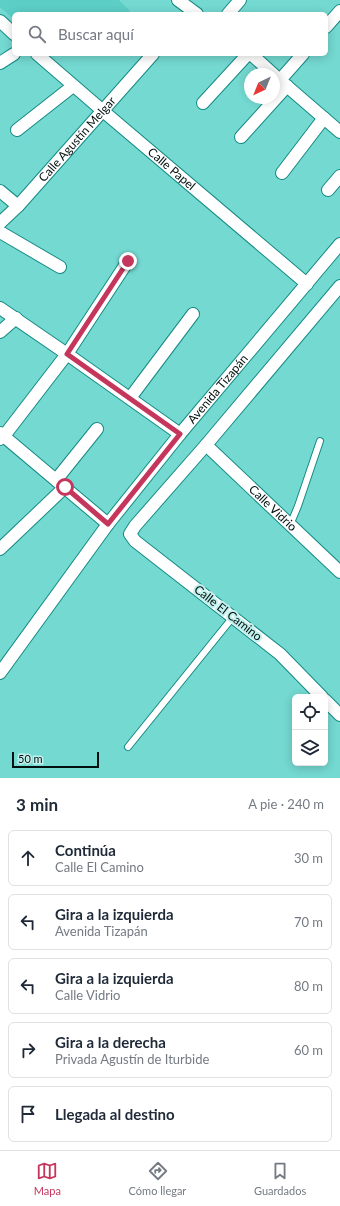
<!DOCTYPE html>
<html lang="es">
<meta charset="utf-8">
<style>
body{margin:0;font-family:Lato,sans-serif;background:#f2f2f3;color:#1f2937}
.controls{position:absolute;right:12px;bottom:12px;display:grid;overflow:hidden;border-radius:6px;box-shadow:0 2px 10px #0003}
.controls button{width:36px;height:36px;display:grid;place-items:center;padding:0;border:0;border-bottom:1px solid #e0e1e3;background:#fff;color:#1f2937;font:20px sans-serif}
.compass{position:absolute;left:244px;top:68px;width:36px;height:36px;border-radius:50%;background:#fff;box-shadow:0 2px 10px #0003;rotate:223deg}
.scale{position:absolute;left:12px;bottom:10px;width:87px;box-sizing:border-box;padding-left:4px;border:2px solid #00100f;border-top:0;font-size:11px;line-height:14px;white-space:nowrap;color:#00100f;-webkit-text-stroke:3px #c2f0ec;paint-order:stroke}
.stop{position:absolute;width:12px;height:12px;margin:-9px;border:3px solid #c5365d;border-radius:50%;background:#fff}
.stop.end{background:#c5365d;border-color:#fff;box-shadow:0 1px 4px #0008}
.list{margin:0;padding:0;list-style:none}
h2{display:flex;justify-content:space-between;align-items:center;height:52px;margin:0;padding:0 16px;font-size:17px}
h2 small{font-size:13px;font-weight:400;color:#747a83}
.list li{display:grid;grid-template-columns:26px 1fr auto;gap:12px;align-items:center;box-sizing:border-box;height:56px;margin:0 8px 8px;padding:0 8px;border:1px solid #e0e1e3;border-radius:6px}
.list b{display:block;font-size:15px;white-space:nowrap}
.list p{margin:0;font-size:13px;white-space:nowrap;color:#747a83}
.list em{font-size:13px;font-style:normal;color:#747a83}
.icon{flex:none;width:22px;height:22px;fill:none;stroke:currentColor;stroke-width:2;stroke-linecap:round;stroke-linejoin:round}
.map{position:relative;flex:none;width:340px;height:778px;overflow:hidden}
.search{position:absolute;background:#fff;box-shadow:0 2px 10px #0003;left:12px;right:12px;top:12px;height:44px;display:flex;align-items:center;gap:10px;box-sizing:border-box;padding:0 14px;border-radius:6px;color:#747a83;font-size:15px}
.sheet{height:372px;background:#fff}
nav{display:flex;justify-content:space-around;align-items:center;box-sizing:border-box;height:56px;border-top:1px solid #e0e1e3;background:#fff;font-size:11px;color:#747a83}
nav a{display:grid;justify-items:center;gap:2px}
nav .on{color:#c5365d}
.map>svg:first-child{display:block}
</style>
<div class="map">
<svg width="340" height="778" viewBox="0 0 340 778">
<rect width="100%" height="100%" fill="#74d9d1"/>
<path fill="#5ccec6" d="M0,0H119L130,11L124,14H14V19L0,7Z"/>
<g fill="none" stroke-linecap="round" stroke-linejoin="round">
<g stroke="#148a84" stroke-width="8">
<g id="lane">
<path d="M290,525L298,506L320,441"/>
<path d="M128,747L233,617"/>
</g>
</g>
<g stroke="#148a84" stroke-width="14">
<g id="street">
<path d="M178,0L197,14"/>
<path d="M228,14L240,0"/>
<path d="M0,21L14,34"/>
<path d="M326,27L340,11"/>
<path id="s1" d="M37,54L103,111L307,284"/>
<path d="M251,54L273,74"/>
<path d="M0,63L14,54"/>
<path d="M274,75L340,132"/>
<path d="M280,80L303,54"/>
<path d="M203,103L248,54"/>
<path d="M17,130L73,86"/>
<path d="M241,137L287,86"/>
<path d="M282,173L324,118"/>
<path d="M328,190L340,176"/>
<path d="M0,191L18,206"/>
<path id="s2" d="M0,223L18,206L153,54"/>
<path d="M0,232L60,267"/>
<path d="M0,308L67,354L180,434"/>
<path d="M0,332L16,318"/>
<path d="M130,398L193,314"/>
<path d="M0,433L108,524"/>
<path d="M0,439L4,436L67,354L128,261"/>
<path id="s3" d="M206,445L340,572"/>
<path d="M56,480L97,429"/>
<path d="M0,549L65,487"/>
<path id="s4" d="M0,673L108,524L180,434L340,244"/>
<path d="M322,697L280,654L135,541L130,534L135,526L206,445L340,286"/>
<path d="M325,700L340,715"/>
</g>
</g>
<use href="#lane" stroke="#fff" stroke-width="6"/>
<use href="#street" stroke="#fff" stroke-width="12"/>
</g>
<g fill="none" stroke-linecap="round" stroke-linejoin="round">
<path stroke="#c5365d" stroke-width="5" d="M65,487L108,524L180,434L67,354L128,261"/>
</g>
<g text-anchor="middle" stroke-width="4" stroke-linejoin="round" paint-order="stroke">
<g font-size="12" fill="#00100f" stroke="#c2f0ec">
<text dy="4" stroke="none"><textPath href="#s2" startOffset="114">Calle Agustín Melgar</textPath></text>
<text dy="4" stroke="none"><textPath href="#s1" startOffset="177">Calle Papel</textPath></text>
<text dy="4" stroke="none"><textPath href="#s4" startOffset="358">Avenida Tizapán</textPath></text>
<text dy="4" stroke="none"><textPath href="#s3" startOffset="92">Calle Vidrio</textPath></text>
<text transform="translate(228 613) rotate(38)" y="4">Calle El Camino</text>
</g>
</g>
</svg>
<div class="controls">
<button><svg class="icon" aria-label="locate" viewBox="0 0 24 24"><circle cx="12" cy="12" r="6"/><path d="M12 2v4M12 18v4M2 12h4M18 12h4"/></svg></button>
<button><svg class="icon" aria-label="layers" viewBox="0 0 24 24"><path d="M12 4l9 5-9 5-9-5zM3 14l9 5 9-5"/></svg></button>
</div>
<svg class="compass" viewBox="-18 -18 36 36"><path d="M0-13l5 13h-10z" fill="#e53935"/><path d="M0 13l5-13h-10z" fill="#747a83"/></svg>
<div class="scale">50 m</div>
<div class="stop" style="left:65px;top:487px"></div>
<div class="stop end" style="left:128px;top:261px"></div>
<div class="search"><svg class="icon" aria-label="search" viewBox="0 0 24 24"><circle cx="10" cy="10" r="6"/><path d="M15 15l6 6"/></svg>Buscar aquí</div>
</div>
<section class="sheet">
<h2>3 min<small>A pie · 240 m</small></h2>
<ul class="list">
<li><svg class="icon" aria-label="ahead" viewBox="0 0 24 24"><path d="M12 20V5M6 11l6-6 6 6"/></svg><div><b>Continúa</b><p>Calle El Camino</p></div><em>30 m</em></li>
<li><svg class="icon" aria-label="left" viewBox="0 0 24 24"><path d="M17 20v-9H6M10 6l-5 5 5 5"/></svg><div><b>Gira a la izquierda</b><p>Avenida Tizapán</p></div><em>70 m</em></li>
<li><svg class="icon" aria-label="left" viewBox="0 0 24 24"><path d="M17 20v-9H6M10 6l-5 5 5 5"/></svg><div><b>Gira a la izquierda</b><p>Calle Vidrio</p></div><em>80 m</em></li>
<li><svg class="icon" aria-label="right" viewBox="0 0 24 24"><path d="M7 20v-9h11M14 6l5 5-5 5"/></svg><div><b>Gira a la derecha</b><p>Privada Agustín de Iturbide</p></div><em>60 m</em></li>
<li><svg class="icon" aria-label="arrive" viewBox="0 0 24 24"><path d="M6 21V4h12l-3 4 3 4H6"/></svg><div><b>Llegada al destino</b></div></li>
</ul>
</section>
<nav>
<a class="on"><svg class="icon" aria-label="map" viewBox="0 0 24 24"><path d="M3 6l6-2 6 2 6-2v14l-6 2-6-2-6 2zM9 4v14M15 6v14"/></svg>Mapa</a>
<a><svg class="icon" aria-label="directions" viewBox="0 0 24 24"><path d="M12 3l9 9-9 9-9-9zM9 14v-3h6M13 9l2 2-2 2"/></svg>Cómo llegar</a>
<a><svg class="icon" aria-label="saved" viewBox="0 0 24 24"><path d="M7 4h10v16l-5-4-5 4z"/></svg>Guardados</a>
</nav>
